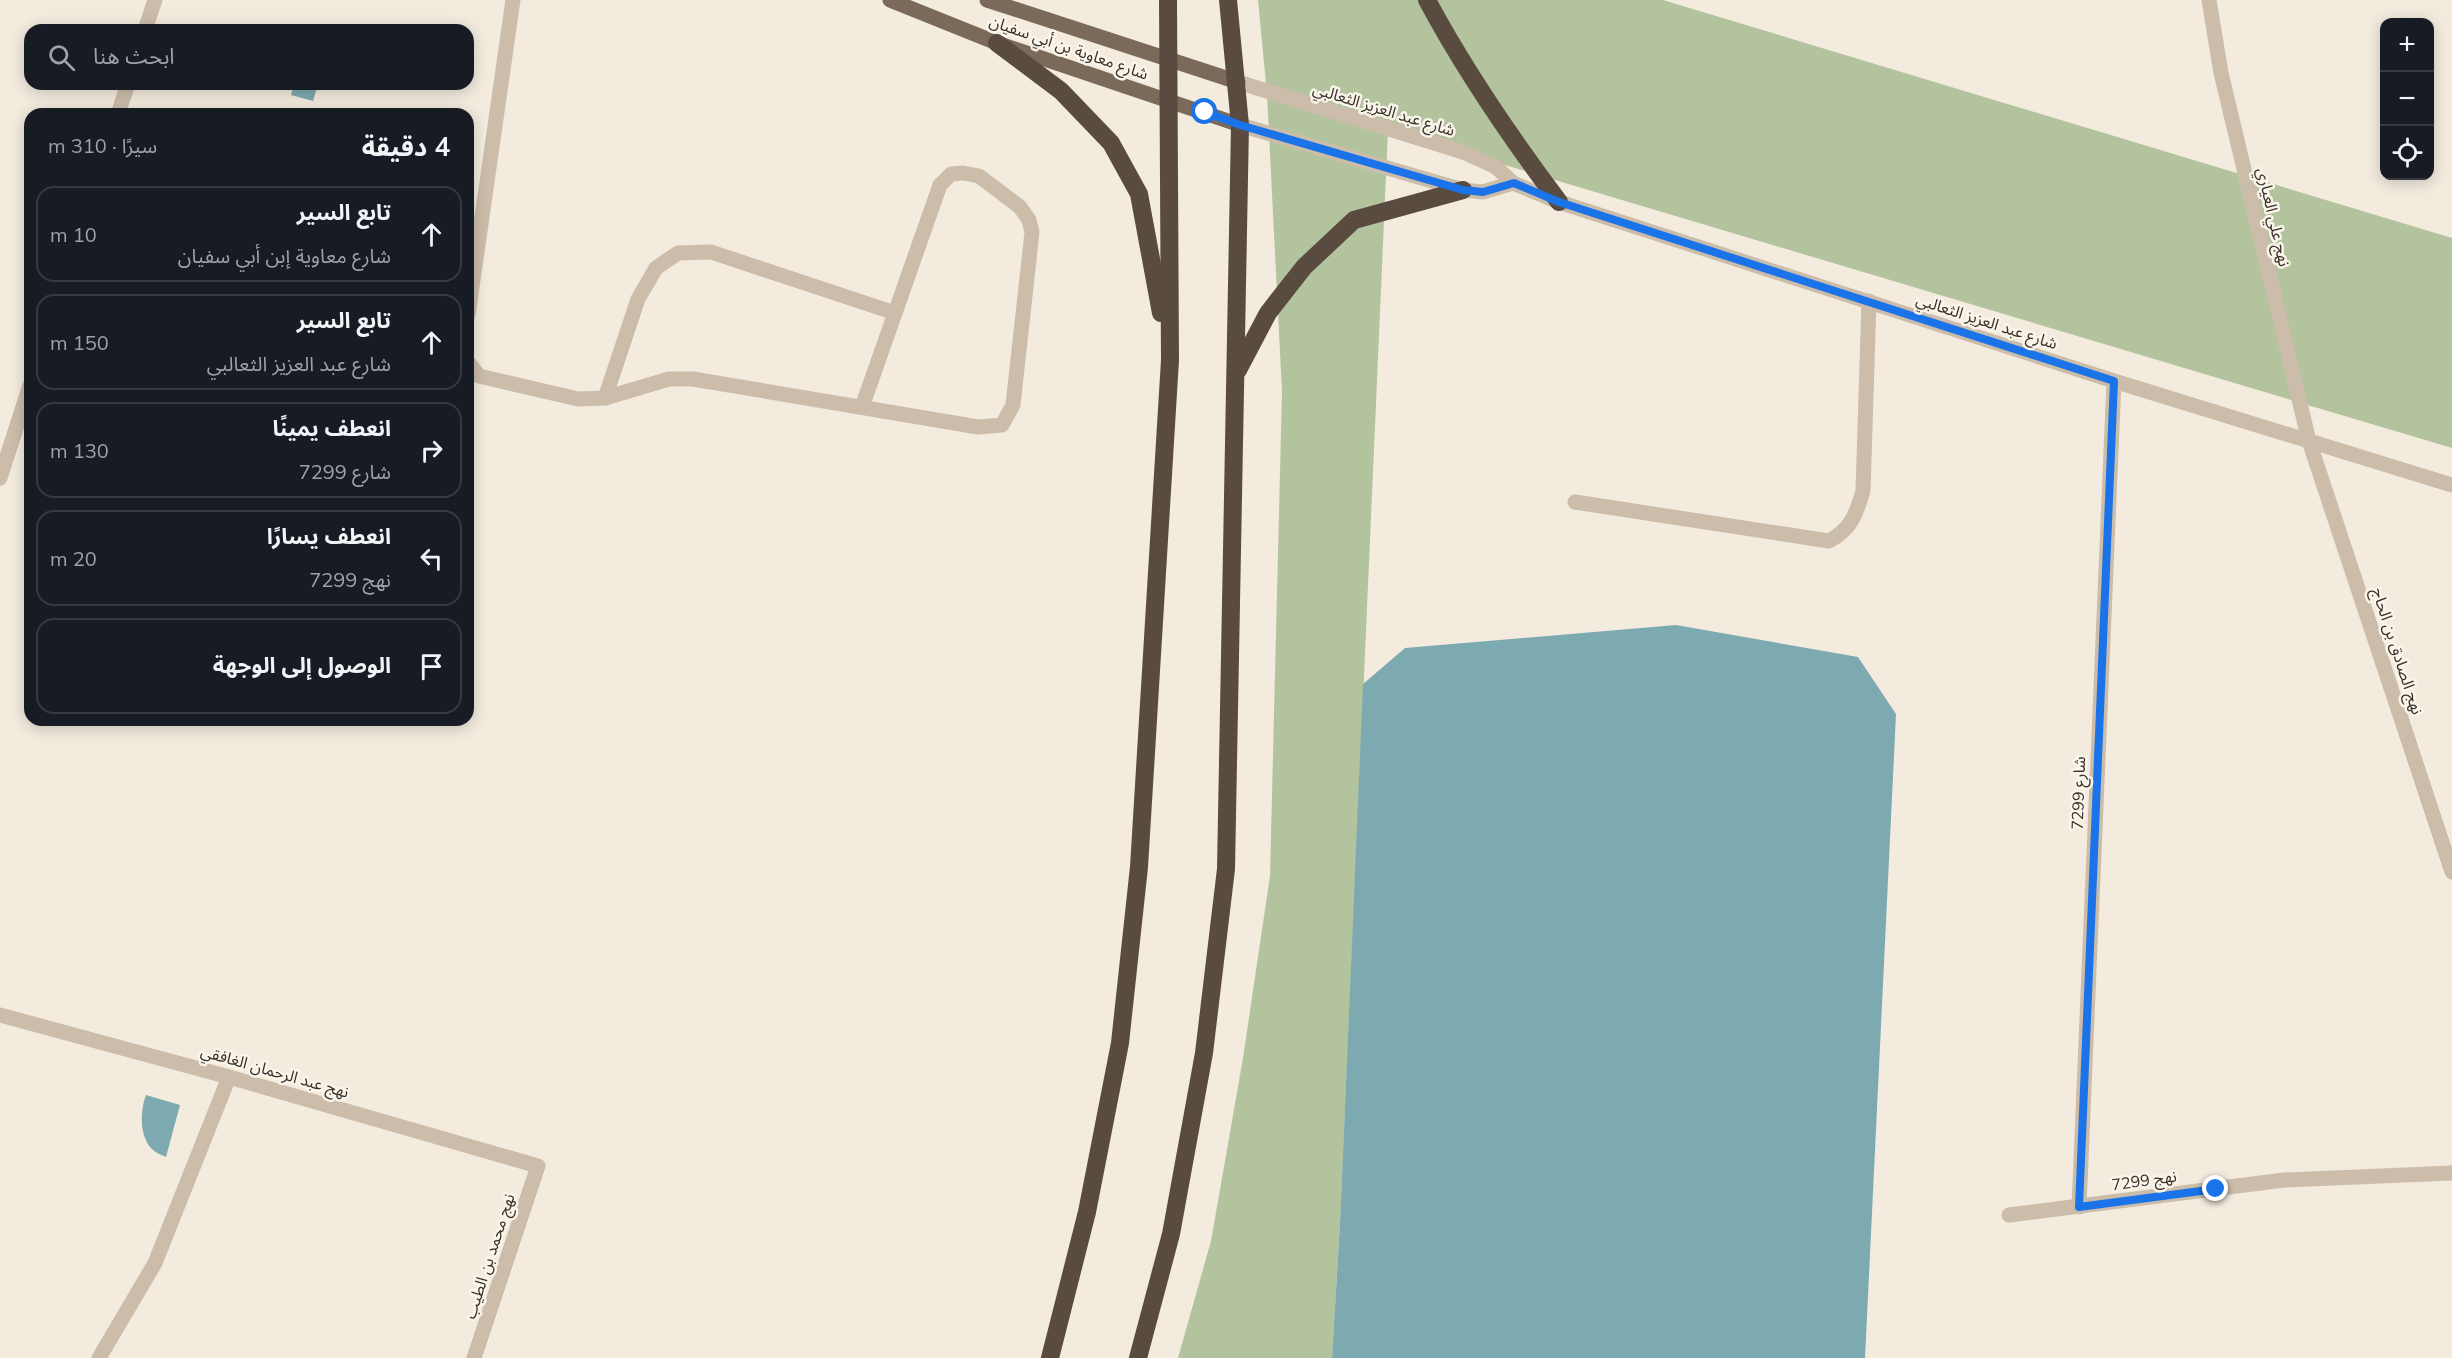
<!DOCTYPE html>
<html lang="ar">
<meta charset="utf-8">
<style>
body{margin:0;font-family:Mulish,"Noto Sans Arabic",sans-serif;background:#242831;color:#f1f3f6;direction:rtl}
.controls{position:absolute;right:18px;top:18px;display:grid;overflow:hidden;border-radius:12px;box-shadow:0 3px 15px #0003}
.controls button{width:54px;height:54px;display:grid;place-items:center;padding:0;border:0;border-bottom:2px solid #363941;background:#171b24;color:#f1f3f6;font:30px sans-serif}
.stop{position:absolute;width:18px;height:18px;margin:-14px;border:4px solid #1a73e8;border-radius:50%;background:#fff}
.stop.end{background:#1a73e8;border-color:#fff;box-shadow:0 2px 6px #0008}
.list{margin:0;padding:0;list-style:none}
h2{display:flex;justify-content:space-between;align-items:center;height:78px;margin:0;padding:0 24px;font-size:26px}
h2 small{font-size:20px;font-weight:400;color:#9ea1a6}
.list li{display:grid;grid-template-columns:39px 1fr auto;gap:18px;align-items:center;box-sizing:border-box;height:96px;margin:0 12px 12px;padding:0 12px;border:2px solid #363941;border-radius:18px}
.list b{display:block;font-size:22px;white-space:nowrap}
.list p{margin:0;font-size:20px;white-space:nowrap;color:#9ea1a6}
.list em{font-size:20px;font-style:normal;color:#9ea1a6}
.icon{flex:none;width:33px;height:33px;fill:none;stroke:currentColor;stroke-width:2;stroke-linecap:round;stroke-linejoin:round}
.map{position:relative;flex:none;width:2452px;height:1358px;overflow:hidden;direction:ltr}
.search{position:absolute;background:#171b24;box-shadow:0 3px 15px #0003;left:24px;top:24px;width:450px;height:66px;display:flex;align-items:center;gap:15px;box-sizing:border-box;padding:0 21px;border-radius:18px;color:#9ea1a6;font-size:22px}
.panel{position:absolute;background:#171b24;box-shadow:0 3px 15px #0003;left:24px;top:108px;width:450px;height:618px;border-radius:18px;direction:rtl}
.map>svg:first-child{display:block}
</style>
<div class="map">
<svg width="2452" height="1358" viewBox="0 0 2452 1358">
<rect width="100%" height="100%" fill="#f3ebde"/>
<path fill="#b3c39e" d="M1258,0H1663L2452,238V448L1388,130L1340,1223L1332,1358H1178L1211,1241L1243,1058L1270,876L1282,392L1267,94Z"/>
<g fill="#7daab1">
<path d="M294,84H318L313,101L291,95Z"/>
<path d="M1676,625L1858,657L1896,714L1865,1358H1332L1340,1223L1363,684L1405,648Z"/>
<path d="M146,1095L180,1105L166,1157C162,1155 156,1153 153,1150C139,1137 140,1111 146,1095Z"/>
</g>
<g fill="none" stroke-linecap="round" stroke-linejoin="round">
<g stroke="#ccbdaa" stroke-width="15">
<path d="M2209,0L2221,73L2309,441L2452,872"/>
<path d="M145,30L155,0"/>
<path d="M1238,82L1463,152L1496,167L1513,183L1559,202L2114,381L2452,485"/>
<path d="M118,114L128,84"/>
<path d="M1240,125L1463,190L1483,192L1513,183"/>
<path d="M468,315L513,0"/>
<path d="M468,362L479,376L578,399L605,398L669,379H693L978,427L1002,425L1013,405L1032,232L1029,220L1020,207L979,176L963,173L951,174L940,185L862,407"/>
<path d="M605,398L638,299L656,268L678,253L711,252L895,313"/>
<path d="M0,478L30,385"/>
<path d="M1575,502L1829,541C1851,529 1856,515 1863,491L1869,301"/>
<path d="M0,1015L229,1077L538,1166L474,1358"/>
<path d="M2079,1207L2114,381"/>
<path d="M2009,1215L2284,1180L2452,1173"/>
<path d="M99,1358L155,1263L229,1077"/>
</g>
<g stroke="#7b695a" stroke-width="15">
<path d="M890,0L997,43L1240,125"/>
<path d="M987,0L1238,82"/>
</g>
<g stroke="#5a4b40" stroke-width="18">
<path d="M1427,0C1465,71 1511,138 1559,202"/>
<path d="M997,43L1061,91L1111,143L1139,194L1161,313"/>
<path d="M1238,370L1268,313L1304,267L1354,220L1463,190"/>
<path d="M1050,1358L1087,1212L1120,1043L1139,867L1170,360L1168,0"/>
<path d="M1138,1358L1171,1234L1204,1053L1226,869L1240,125L1228,0"/>
</g>
</g>
<g fill="none" stroke-linecap="round" stroke-linejoin="round">
<path stroke="#1a73e8" stroke-width="8" d="M1205,112L1240,125L1463,190L1483,192L1514,183L1559,202L2114,381L2079,1207L2216,1189"/>
</g>
<g text-anchor="middle" stroke-width="5" stroke-linejoin="round" paint-order="stroke">
<g font-size="16" fill="#393029" stroke="#faf5eb">
<text transform="translate(1069 47) rotate(19)" y="6">شارع معاوية بن أبي سفيان</text>
<text transform="translate(1384 109) rotate(17)" y="6">شارع عبد العزيز الثعالبي</text>
<text transform="translate(2274 217) rotate(77)" y="6">نهج علي العياري</text>
<text transform="translate(1987 321) rotate(18)" y="6">شارع عبد العزيز الثعالبي</text>
<text transform="translate(2398 651) rotate(72)" y="6">نهج الصادق بن الحاج</text>
<text transform="translate(2078 793) rotate(-88)" y="6">شارع 7299</text>
<text transform="translate(275 1071) rotate(16)" y="6">نهج عبد الرحمان الغافقي</text>
<text transform="translate(2144 1180) rotate(-8)" y="6">نهج 7299</text>
<text transform="translate(489 1256) rotate(-72)" y="6">نهج محمد بن الطيب</text>
</g>
</g>
</svg>
<div class="controls">
<button>+</button>
<button>−</button>
<button><svg class="icon" aria-label="locate" viewBox="0 0 24 24"><circle cx="12" cy="12" r="6"/><path d="M12 2v4M12 18v4M2 12h4M18 12h4"/></svg></button>
</div>
<div class="stop" style="left:1205px;top:112px"></div>
<div class="stop end" style="left:2216px;top:1189px"></div>
<div class="search"><svg class="icon" aria-label="search" viewBox="0 0 24 24"><circle cx="10" cy="10" r="6"/><path d="M15 15l6 6"/></svg>ابحث هنا</div>
<section class="panel">
<h2>4 دقيقة<small>سيرًا · 310 m</small></h2>
<ul class="list">
<li><svg class="icon" aria-label="ahead" viewBox="0 0 24 24"><path d="M12 20V5M6 11l6-6 6 6"/></svg><div><b>تابع السير</b><p>شارع معاوية إبن أبي سفيان</p></div><em>10 m</em></li>
<li><svg class="icon" aria-label="ahead" viewBox="0 0 24 24"><path d="M12 20V5M6 11l6-6 6 6"/></svg><div><b>تابع السير</b><p>شارع عبد العزيز الثعالبي</p></div><em>150 m</em></li>
<li><svg class="icon" aria-label="right" viewBox="0 0 24 24"><path d="M7 20v-9h11M14 6l5 5-5 5"/></svg><div><b>انعطف يمينًا</b><p>شارع 7299</p></div><em>130 m</em></li>
<li><svg class="icon" aria-label="left" viewBox="0 0 24 24"><path d="M17 20v-9H6M10 6l-5 5 5 5"/></svg><div><b>انعطف يسارًا</b><p>نهج 7299</p></div><em>20 m</em></li>
<li><svg class="icon" aria-label="arrive" viewBox="0 0 24 24"><path d="M6 21V4h12l-3 4 3 4H6"/></svg><div><b>الوصول إلى الوجهة</b></div></li>
</ul>
</section>
</div>
